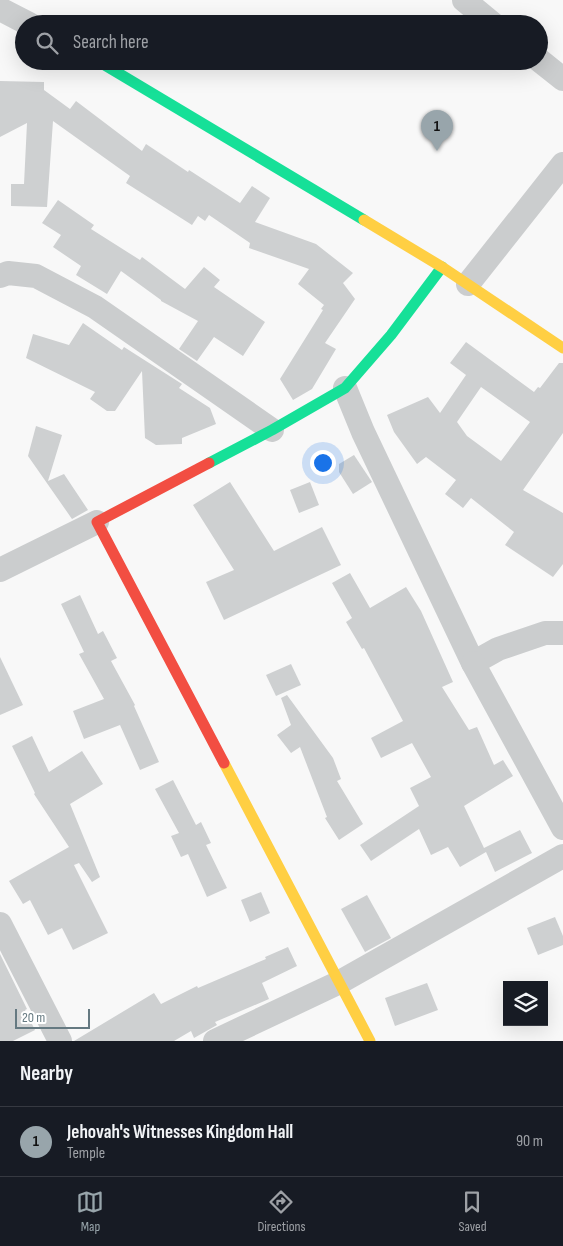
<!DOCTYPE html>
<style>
body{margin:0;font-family:"Sofia Sans Condensed",sans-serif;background:#242831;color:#f1f3f6}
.controls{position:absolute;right:15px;bottom:15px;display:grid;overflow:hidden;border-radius:0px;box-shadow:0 5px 20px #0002}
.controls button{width:45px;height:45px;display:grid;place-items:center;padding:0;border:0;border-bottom:1px solid #363941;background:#171b24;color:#f1f3f6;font:25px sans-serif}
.scale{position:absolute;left:15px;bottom:12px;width:75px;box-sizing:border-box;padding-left:5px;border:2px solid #657981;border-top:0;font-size:14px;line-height:18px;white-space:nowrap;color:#657981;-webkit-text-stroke:4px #fff;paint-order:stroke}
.you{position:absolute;left:322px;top:462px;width:18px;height:18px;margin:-12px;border:4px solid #fff;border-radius:50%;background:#1a73e8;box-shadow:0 0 0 8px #1a73e833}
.badge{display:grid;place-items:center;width:32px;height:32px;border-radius:50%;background:#98a5ab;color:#111;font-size:16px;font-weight:700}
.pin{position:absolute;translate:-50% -41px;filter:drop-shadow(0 1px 2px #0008)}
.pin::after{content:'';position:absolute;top:26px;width:18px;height:15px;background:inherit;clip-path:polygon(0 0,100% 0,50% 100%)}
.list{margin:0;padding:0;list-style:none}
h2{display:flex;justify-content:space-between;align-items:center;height:65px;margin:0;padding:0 20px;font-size:21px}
h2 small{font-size:16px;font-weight:400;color:#9ea1a6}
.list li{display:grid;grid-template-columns:32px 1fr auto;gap:15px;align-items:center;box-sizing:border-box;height:70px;padding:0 20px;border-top:1px solid #363941}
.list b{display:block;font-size:19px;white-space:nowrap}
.list p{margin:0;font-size:16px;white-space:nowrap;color:#9ea1a6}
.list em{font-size:16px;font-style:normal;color:#9ea1a6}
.icon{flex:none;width:28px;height:28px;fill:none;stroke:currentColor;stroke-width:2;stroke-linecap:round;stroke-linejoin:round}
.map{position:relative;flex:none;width:563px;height:1041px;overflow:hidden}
.search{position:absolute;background:#171b24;box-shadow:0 5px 20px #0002;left:15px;right:15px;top:15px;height:55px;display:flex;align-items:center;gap:12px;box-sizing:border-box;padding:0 18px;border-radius:28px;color:#9ea1a6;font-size:19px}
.sheet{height:135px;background:#171b24}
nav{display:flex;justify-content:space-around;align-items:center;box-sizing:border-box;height:70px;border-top:1px solid #363941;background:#171b24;font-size:14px;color:#9ea1a6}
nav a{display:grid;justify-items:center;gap:2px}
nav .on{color:#98a5ab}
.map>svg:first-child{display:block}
</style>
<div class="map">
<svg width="563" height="1041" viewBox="0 0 563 1041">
<rect width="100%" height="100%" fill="#f8f8f8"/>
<g fill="#ced0d1" fill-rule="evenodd">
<path d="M0,81L44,82V90L70,109L76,101L142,151L146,144L188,172L189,170L240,203L252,186L270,198L255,222L316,244L353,273L343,283L355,299L325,343L336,349L312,389L293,400L280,379L323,310L321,309L324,305L298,284L309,269L249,248L250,243L209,215L205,221L198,216L192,225L126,183L130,176L53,121L47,207L11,206V184H24L27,123L0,137Z"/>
<path d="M58,200L94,225L91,229L140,260L142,257L185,289L204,267L220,280L214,287L265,322L243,356L214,337L197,361L179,349L198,321L161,301V300L121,271L107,294L76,275L81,266L53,247L61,235L42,223Z"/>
<path d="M83,323L122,350L124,347L182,384L179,388L210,408L216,424L182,438V444L156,445L145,438L142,371L115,411H107L90,399L95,392L26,358L33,334L69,345Z"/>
<path d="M466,342L534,392L538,387L540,388L559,363H563V433L523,490L563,513V564L553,577L505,545L514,532L471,498L463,508L445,494L456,480L426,457L417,464L394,432L387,415L428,397L440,413L466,375L450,363ZM481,387L530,422L501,461L467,436L457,422Z"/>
<path d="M36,426L62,435L48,481L64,474L88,510L72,519L28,456Z"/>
<path d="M354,455L372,482L353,494L339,472V464Z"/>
<path d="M230,482L274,551L322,527L341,565L224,620L206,582L234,570L193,505Z"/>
<path d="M310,482L319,505L299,513L290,490Z"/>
<path d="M350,573L370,608L406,587L421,611L453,682L442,687L469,730L477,727L494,765L503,760L513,776L464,806L484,848L520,830L532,853L495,872L486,852L460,867L448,847L431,855L419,829L371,861L360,845L419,806L410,788L431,777L412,743L381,758L371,738L403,721L364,648L362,649L346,622L352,618L332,583Z"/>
<path d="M80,595L98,634L103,631L117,658L111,661L135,705L134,706L159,762L140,770L120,725L84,739L73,711L104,699L79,654L84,652L61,604Z"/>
<path d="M0,657L23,705L0,715Z"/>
<path d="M291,664L301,685L276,696L266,675Z"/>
<path d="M287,695L333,758L341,779L337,781L363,824L339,840L325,818L327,817L300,747L291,753L277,735L291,725L281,698Z"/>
<path d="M32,736L49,772L82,751L103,784L70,804L100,877L92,882L79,863L74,865L108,933L73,950L62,928L48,935L30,900L23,904L9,881L69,847L34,794L35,793L12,746Z"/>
<path d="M173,780L196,825L201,822L211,843L206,845L227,888L207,897L188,854L181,857L171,836L179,833L155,789Z"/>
<path d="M261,892L270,913L250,922L241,900Z"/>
<path d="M367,895L391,938L365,952L341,909Z"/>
<path d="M555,917L563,936V945L538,955L527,928Z"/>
<path d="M288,947L297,966L262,983L269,999L215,1022L217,1025L194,1038L191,1031L174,1041H74L154,993L161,1004L197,986L198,988L266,959L265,957Z"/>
<path d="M0,954L27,1009L25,1010L35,1030L13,1041H0Z"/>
<path d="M427,983L438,1010L395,1026L385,998Z"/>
</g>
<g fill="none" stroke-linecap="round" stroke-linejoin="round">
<g stroke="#cbcdce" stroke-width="24">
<path d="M464,0L493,24"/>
<path d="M0,9L29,24"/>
<path d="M539,60L563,79"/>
<path d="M0,276L8,273L36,276L95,307L272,430"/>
<path d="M468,284L563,164"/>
<path d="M345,388L363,432L473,663L498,649L545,633H563"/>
<path d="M0,570L97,522"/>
<path d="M473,663L563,828"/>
<path d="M0,924L60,1041"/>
<path d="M215,1041L340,982L563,856"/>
</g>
<g stroke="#16e098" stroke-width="11">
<path d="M98,61L364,220"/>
<path d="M209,463L272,430L345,388L391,335L442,267"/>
</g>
<g stroke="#ffcf43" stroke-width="11">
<path d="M364,220L442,267L563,348"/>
<path d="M224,763L370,1041"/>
</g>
<path stroke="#f24e42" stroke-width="11" d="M209,463L97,522L224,763"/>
</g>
</svg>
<div class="controls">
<button><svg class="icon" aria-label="layers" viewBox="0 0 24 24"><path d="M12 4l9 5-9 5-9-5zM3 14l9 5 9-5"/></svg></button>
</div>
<div class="scale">20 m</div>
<div class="you"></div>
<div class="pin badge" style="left:437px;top:151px">1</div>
<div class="search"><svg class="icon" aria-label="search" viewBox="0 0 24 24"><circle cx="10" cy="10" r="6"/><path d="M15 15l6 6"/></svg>Search here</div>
</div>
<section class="sheet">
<h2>Nearby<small></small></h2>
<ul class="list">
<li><span class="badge">1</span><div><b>Jehovah's Witnesses Kingdom Hall</b><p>Temple</p></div><em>90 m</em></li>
</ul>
</section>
<nav>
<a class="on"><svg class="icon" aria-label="map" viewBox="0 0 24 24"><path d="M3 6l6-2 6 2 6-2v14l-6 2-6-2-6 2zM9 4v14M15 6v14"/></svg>Map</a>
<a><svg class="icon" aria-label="directions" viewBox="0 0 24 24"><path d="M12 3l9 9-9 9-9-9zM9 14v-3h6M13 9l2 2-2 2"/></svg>Directions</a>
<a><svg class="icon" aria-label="saved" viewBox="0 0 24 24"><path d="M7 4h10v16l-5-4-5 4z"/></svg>Saved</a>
</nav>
